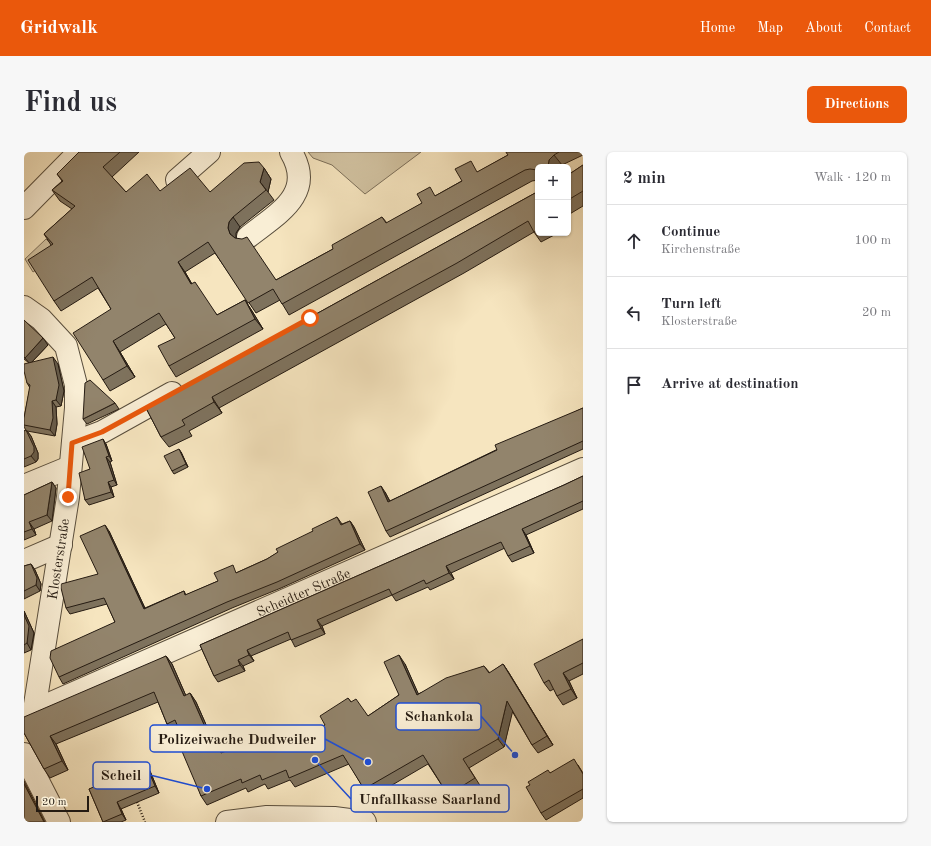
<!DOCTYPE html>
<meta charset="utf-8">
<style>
body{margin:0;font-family:"Old Standard TT",serif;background:#f7f7f7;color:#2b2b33}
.controls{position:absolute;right:12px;top:12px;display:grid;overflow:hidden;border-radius:6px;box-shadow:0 1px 3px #0004}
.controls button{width:36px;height:36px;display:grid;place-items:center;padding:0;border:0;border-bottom:1px solid #e1e1e2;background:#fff;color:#2b2b33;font:20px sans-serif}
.scale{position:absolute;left:12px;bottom:10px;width:53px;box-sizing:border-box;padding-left:4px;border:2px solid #251b12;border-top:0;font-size:11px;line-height:14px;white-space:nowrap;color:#251b12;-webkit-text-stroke:3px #f9eed5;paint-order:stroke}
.stop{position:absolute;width:12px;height:12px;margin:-9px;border:3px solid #ea580c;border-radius:50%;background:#fff}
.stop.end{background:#ea580c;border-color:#fff;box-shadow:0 1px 4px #0008}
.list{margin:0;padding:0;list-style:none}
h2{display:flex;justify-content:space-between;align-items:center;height:52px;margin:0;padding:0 16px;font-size:17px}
h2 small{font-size:13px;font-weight:400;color:#7c7c81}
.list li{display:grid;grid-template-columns:26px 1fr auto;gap:12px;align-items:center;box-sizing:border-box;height:72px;padding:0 16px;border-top:1px solid #e1e1e2}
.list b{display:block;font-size:15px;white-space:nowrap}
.list p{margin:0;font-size:13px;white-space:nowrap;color:#7c7c81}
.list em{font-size:13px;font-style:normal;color:#7c7c81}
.icon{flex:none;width:22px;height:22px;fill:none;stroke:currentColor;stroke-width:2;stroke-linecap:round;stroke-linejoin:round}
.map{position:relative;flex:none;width:559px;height:670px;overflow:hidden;border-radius:6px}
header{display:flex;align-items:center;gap:24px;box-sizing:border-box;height:56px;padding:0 20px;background:#ea580c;color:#fff}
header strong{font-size:19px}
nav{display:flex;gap:22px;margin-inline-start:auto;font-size:14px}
.intro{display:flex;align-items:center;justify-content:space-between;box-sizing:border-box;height:96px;padding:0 24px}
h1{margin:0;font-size:28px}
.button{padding:10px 18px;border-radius:6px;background:#ea580c;color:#fff;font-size:14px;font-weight:700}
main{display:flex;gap:24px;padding:0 24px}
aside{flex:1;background:#fff;border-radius:6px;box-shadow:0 1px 3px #0004}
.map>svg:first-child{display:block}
</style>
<header>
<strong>Gridwalk</strong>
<nav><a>Home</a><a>Map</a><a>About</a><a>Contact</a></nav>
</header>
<div class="intro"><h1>Find us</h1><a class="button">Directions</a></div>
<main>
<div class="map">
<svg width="559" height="670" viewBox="0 0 559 670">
<rect width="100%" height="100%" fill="#f6e5bf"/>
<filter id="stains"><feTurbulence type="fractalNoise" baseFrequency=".005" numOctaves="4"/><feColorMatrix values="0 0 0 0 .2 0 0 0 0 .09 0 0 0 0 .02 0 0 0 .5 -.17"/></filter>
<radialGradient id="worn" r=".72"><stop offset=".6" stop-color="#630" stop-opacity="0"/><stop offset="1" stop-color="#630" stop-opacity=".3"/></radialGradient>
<g fill="#d2c3a2" stroke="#7c6f5a">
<path d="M284,0H397L341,42L308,13L289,6Z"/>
<path d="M22,87L37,102L9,120L1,107Z"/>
</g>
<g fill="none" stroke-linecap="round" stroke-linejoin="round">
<g stroke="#594e3d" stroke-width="24">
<g id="minor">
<path d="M153,28L185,0"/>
<path d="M0,56L55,0"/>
<path d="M224,85C253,62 292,42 267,0"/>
<path d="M0,155L17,167L42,194L52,233V256L44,345L10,559"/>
<path d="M49,291L78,280L148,241"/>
<path d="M0,334L46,315"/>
<path d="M0,409L37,393"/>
<path id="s1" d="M0,563L559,317"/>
<path d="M0,602L35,670"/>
<path d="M203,670L243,665L310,666L341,670"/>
</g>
</g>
<path stroke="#251b12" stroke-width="2.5" stroke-dasharray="1 2" stroke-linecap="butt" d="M113,650L121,670"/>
<use href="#minor" stroke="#f9eed5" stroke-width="22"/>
</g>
<g fill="#7e725d" stroke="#251b12">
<path d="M55,0H115L88,25L102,40L136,39L186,40L240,16L247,27L244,40L250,48L216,75L212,81V86L252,128L309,97L358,65L363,71L484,3L482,0H559V3L538,13L514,15V28L508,29L265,163L256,148L232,161L191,101L161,120L168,132L193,163L221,148L228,159L239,177L152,225L145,214L151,186L142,172L96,200L111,225L86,239L79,228L87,157L74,136L37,159L30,149L27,93L20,82L48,57L36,49L28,38L38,29L33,22Z"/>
<path d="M559,13V54L544,63V23Z"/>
<path d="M514,39V81H534L517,90L510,80L440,121L195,256L198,261L165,279L168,284L145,295L137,285L122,256L513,40Z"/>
<path d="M0,168L24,193L7,211L34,212L40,239L37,254L32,255L33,272L31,284L3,279L7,284L14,301V307L12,310L0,315V279L2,278L0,275V266L6,236L3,231L5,211L0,207Z"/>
<path d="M91,251L95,257L63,272L59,267Z"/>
<path d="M559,256V297L366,385L362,379L361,340L366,349Z"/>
<path d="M82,292L88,309L86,310L93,333L87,335L90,345L65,353L61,348L66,317Z"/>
<path d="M157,300L164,315L150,322L148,319Z"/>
<path d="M559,324V357L502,383L510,401L488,410L484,404L481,396L427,421L430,427L406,438L404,435L372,449L368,443L298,474L301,482L271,495L267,487L227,504L230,509L219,514L221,519L194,530L190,524L176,493L540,333Z"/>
<path d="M28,330L32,336L28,369L10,377L12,383L0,388V343Z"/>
<path d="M313,365L318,372L326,369L330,375L341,398L257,436L208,456L39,532L35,525L91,470L83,452L46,462L42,456L74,422L85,379L121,456L160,439L162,443L194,429L243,407Z"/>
<path d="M7,412L11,418L17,432L16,439L0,447V414Z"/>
<path d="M0,459L10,481L7,498L0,501Z"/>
<path d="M559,487V522L545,529L553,546L539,553L533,544L530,537L526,539L520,531Z"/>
<path d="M142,504L148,512L162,544L166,541L172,550L187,584L189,583L195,591L199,600L253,590L254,594L301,573L324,546L327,550L344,564L375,543L381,512L394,542L460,514L466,521L479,512L485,521L529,593L514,601L508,593L488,559L480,595L445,616L457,635L430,652L404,612L346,646L340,637L325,612L271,635L266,628L244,637L241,632L224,640L222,636L183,653L177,644L162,594L155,578L149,580L143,572L134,550L32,592L44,618L26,626L20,617L0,581Z"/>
<path d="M554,613L559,621V646L522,668L517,661L526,621Z"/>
<path d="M126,619L135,641L97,657L102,668L97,670H79L65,637Z"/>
</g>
<g fill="#665c4c" stroke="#251b12">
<path d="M530,3L538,13L536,15H524L525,8Z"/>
<path d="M240,16L247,27L244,40L236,30Z"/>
<path d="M209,65L216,75L212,81V87L206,82L204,76L205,70Z"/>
<path d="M154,110L161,120L174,143L167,132Z"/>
<path d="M221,148L228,159L239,177L231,167Z"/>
<path d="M19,186L24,193L6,212L1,206Z"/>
<path d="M89,189L96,200L111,225L103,214Z"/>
<path d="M29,205L34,212L40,239L37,254L32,248Z"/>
<path d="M188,245L195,256L198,261L190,250Z"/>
<path d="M28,249L32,255L33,272L31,284L26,278Z"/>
<path d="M2,278L7,284L14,301V307L12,310L7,304Z"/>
<path d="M79,287L82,292L88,309L85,304Z"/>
<path d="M155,297L157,300L164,315L162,312Z"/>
<path d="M82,305L86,310L93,333L90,328Z"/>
<path d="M28,330L32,336L28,369L23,363Z"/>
<path d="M84,330L87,335L90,345L87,340Z"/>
<path d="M357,334L361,340L369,356L364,350Z"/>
<path d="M326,369L330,375L341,398L336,392Z"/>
<path d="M5,370L10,377L12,383L8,377Z"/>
<path d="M81,373L85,379L124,463L120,457Z"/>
<path d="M498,377L502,383L510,401L506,394Z"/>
<path d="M7,412L11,418L17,432L16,439L12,433Z"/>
<path d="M422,414L427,421L430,427L425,421Z"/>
<path d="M0,459L10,481L7,498L3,491Z"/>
<path d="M293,468L298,474L301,482L297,476Z"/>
<path d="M223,498L227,504L230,509L225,503Z"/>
<path d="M375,503L381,512L399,552L393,543Z"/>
<path d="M142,504L148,512L166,553L160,544Z"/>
<path d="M214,508L219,514L221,519L216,513Z"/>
<path d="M479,512L485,521L529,593L523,584Z"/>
<path d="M539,521L545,529L553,546L547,537Z"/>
<path d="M166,541L172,550L191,593L185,584Z"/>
<path d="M483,549L489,558L480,595L474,587Z"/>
<path d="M247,582L253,590L258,603L252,595Z"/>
<path d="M189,583L195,591L203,610L197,601Z"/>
<path d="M26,584L32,592L44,618L38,609Z"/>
<path d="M122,613L126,619L135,641L131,634Z"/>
<path d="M0,629L21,670H20L0,632Z"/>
<path d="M93,650L97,657L102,668L98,662Z"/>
</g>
<g fill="#92846c" stroke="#251b12">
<path d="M55,0H96L79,15L102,40L123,22L136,39L166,16L186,40L220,11L235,10L240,16L236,30L242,38L209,65L205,70L204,76L206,82L211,86L218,87L223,85L252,128L309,97L308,93L358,65L362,71L398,51L393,42L406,35L411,44L438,29L431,17L447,9L453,20L484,3L482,0H535L530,3L525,8L524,15H514V20L513,18L506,17L501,18L258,152L249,137L224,151L184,90L154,110L167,132L171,130L193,163L221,148L231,167L145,214L134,194L151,186L135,161L89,189L103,214L79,228L49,181L87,157L68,125L30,149L4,108L29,92L20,82L51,54L28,38L39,29L33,22Z"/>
<path d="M559,13V39L544,48V23Z"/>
<path d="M514,39V77L510,80L504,69L433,111L188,245L190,250L158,268L161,273L137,285L122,256L513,40Z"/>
<path d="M0,168L19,186L1,206L0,205Z"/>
<path d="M29,205L35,233L32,248L28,249L29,266L26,278L0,273V266L6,233L3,231L0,219V212Z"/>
<path d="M66,228L91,251L59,267L61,231Z"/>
<path d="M559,256V289L362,379L344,340L357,334L364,350L473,298L471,293Z"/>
<path d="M2,278L10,295V300L7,304L0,307V279Z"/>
<path d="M79,287L85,304L82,305L90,328L84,330L87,340L61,348L55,321L66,317L58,295Z"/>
<path d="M155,297L162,312L148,319L140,304Z"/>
<path d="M559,324V349L498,377L506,394L484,404L477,390L422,414L425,421L402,432L400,428L368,443L365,437L293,468L297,476L267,488L264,480L223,498L225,503L214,508L216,513L190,524L176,493L540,333Z"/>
<path d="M28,330L23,363L5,370L8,377L0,380V343Z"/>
<path d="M313,365L317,373L326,369L336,392L253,430L203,450L35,525L26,506L27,499L91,470L80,446L42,456L37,436V432L74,422L56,384L81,373L120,457L160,439L161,443L194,429L190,421L209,413L212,421L243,407L254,400L252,397L289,379L288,377Z"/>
<path d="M7,412L13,426L12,433L0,439V414Z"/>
<path d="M0,463L5,474L3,491L0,493Z"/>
<path d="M559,487V511L539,521L547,537L533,544L525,528L520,531L510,512Z"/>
<path d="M375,503L393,543L422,526L460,514L465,521L479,512L523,584L508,593L483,549L474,587L439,607L451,626L424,643L399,603L340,637L319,603L265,626L262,618L238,628L236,623L218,631L217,627L177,644L157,597L162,594L151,568L143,572L130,540L26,584L38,609L20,617L0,581V565L142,504L160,544L166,541L185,584L189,583L197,601L247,582L252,595L301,573L296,564L324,546L327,550L332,547L344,564L375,543L360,510Z"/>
<path d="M550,607L559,622V637L517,661L502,635L506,633L504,630L524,618L526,621Z"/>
<path d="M122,613L131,634L93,650L98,662L79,670L65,637Z"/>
<path d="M0,632L20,670H0Z"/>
</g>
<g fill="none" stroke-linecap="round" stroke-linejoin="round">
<path stroke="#ea580c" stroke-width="5" d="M44,345L48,291L78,280L286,166"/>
</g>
<g text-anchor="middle" stroke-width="4" stroke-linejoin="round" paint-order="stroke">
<g font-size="14" fill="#251b12" stroke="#f9eed5">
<text transform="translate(34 407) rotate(-81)" y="5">Klosterstraße</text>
<text dy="5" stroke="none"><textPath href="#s1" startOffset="305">Scheidter Straße</textPath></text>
</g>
</g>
<path fill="none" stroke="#1d4ed8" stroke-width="1.5" d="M491 603L457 564M344 610L301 587M183 637L126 623M291 608L327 647"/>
<g fill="#1d4ed8" stroke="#f9eed5" stroke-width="1.5">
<circle cx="491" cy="603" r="4"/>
<circle cx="344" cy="610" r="4"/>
<circle cx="183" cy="637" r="4"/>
<circle cx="291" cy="608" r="4"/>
</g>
<g fill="#f9eed5" stroke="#1d4ed8" stroke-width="1.5">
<rect x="372" y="551" width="85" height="27" rx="4"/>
<rect x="126" y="573" width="175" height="27" rx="4"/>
<rect x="69" y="610" width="57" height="27" rx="4"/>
<rect x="327" y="633" width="158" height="27" rx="4"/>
</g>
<g font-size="15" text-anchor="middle" font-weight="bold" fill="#251b12">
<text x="415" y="569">Schankola</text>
<text x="213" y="592">Polizeiwache Dudweiler</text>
<text x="97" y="628">Scheil</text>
<text x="406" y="652">Unfallkasse Saarland</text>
</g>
<rect width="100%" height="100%" filter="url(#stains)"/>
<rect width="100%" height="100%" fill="url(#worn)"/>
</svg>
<div class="controls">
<button>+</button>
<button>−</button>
</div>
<div class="scale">20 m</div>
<div class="stop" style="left:286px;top:166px"></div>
<div class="stop end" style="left:44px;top:345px"></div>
</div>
<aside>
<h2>2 min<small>Walk · 120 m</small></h2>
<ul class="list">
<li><svg class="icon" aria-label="ahead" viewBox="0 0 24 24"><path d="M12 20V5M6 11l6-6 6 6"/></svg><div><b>Continue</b><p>Kirchenstraße</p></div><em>100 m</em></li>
<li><svg class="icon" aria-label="left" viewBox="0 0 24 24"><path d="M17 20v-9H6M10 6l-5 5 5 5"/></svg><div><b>Turn left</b><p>Klosterstraße</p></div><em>20 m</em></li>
<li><svg class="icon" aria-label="arrive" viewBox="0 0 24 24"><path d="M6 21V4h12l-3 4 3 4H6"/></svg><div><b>Arrive at destination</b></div></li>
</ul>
</aside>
</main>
